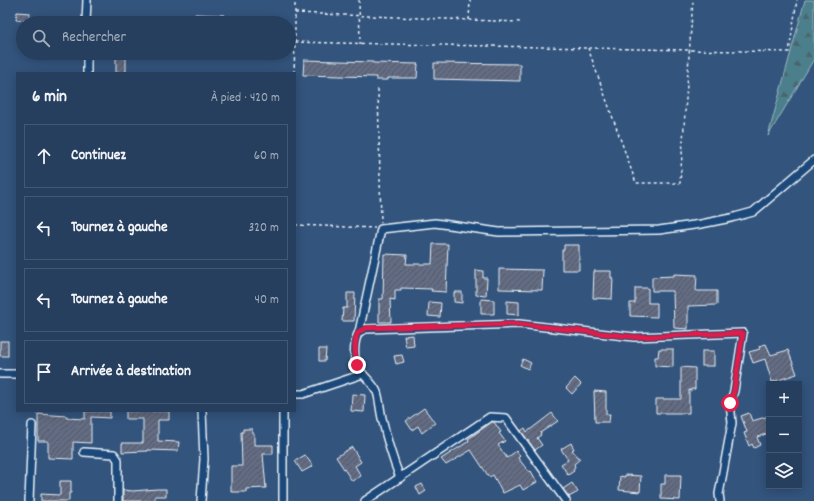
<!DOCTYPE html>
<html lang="fr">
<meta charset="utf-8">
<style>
body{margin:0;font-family:Dekko,sans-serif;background:#324a67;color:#f1f3f6}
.controls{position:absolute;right:12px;bottom:12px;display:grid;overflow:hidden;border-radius:0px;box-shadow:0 2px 10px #0003}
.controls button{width:36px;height:36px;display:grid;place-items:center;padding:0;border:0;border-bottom:1px solid #425873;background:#263f5e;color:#f1f3f6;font:20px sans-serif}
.stop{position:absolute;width:12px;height:12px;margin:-9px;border:3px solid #e11d48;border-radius:50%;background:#fff}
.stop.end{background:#e11d48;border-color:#fff;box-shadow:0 1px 4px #0008}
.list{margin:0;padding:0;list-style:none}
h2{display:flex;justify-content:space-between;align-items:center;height:52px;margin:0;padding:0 16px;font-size:17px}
h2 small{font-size:13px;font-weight:400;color:#a4afbc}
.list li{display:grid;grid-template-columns:26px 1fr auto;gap:12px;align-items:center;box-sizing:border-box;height:64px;margin:0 8px 8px;padding:0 8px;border:1px solid #425873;border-radius:0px}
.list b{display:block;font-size:15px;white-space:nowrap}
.list em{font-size:13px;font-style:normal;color:#a4afbc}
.icon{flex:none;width:22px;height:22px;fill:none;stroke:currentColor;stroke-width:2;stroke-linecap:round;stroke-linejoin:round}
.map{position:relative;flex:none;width:814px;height:501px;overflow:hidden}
.search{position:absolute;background:#263f5e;box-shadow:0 2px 10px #0003;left:16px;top:16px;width:280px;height:44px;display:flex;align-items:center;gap:10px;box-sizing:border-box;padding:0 14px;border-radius:22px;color:#a4afbc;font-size:15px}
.panel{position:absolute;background:#263f5e;box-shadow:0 2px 10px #0003;left:16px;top:72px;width:280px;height:340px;border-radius:0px}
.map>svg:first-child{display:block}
</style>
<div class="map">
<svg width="814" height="501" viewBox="0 0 814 501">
<defs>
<pattern id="forest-firs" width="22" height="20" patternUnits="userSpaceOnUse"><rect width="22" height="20" fill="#4c7f8c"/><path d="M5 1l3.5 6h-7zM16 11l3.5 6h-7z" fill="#49666e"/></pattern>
<pattern id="building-hatch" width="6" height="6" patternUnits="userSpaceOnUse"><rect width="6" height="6" fill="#636c83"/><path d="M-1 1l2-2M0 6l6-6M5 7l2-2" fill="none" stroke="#535864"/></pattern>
</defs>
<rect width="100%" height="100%" fill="#33547d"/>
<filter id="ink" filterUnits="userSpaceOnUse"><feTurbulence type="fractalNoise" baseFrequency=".025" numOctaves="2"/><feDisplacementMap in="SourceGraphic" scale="8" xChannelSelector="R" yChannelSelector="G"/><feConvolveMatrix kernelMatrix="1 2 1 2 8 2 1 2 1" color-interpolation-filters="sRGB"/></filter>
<g filter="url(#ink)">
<path fill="url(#forest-firs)" stroke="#9ab8c2" d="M805,0H814V59L768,136Z"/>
<g fill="url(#building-hatch)" stroke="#e8f1f8">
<path d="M17,12L30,13L29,21L16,20Z"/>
<path d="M195,14L224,15L223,23H194Z"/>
<rect x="116" y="53" width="10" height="20"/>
<path d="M304,60L373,62V63L418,64L417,78H388V80H376V77L303,75Z"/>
<path d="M434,63L520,64V81L434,79Z"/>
<path d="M433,244H448L446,292L431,291L432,289L401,288V290H395V300L390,299L391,322H379V299H383L384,254L407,255L406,264H432Z"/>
<path d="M564,245H579V270H562V250H564Z"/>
<path d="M499,269L543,270L542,290L499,289Z"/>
<path d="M476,270L483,271V278H487L486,296L476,295Z"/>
<path d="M594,271H611V278H613L612,299L593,298Z"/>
<path d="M674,274L697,275L696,291H717V305L688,306V329L674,328L673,291H652V277L674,276Z"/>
<path d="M635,288H648V303H657V317L630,316V303H635Z"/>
<path d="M454,292H462V303L454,302Z"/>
<path d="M347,293H355L354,321H342L343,308H347Z"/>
<path d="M481,299L494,300V314H481Z"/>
<path d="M507,301L519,302V315L507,314Z"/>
<path d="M429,302L441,303L440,317L428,316Z"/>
<path d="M413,335L414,346L406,347L404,336Z"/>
<rect x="0" y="341" width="8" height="15"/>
<path d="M766,344L771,355L788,350L797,374L772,382L765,359L753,363L749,352L760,349L759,346Z"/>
<path d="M319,349H326L325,361H319Z"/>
<path d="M659,349H673V367L655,366V357H658Z"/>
<rect x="702" y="351" width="12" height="15"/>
<path d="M402,355L404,362L396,364L394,356Z"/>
<path d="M523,359L531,363L528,369L520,365Z"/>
<path d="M681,367L695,368V389H691V391L689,390V413H656V399H681Z"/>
<path d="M575,378L581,384L572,394L566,388Z"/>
<path d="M594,391L606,392V414H610L609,422H595Z"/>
<path d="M352,394L365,395L364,412L351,411Z"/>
<path d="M424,408L435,423L422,433L418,426L412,430L406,421Z"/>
<path d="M85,411H110V418L91,417V443L73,442V459L48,458V441H38V414L67,416L66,418L85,419Z"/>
<path d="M126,411H169V420H158V441L179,442L178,451L148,450V451L122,452V443H143V419H126Z"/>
<path d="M552,413L558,421L540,433L541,435L537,438L542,445L535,450L521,431L525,428L527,432Z"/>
<path d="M749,413L752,421L769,416V433L757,437L760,445L754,448L752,444L749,446L744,433L747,432L741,416Z"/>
<path d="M492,422H494L501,432L499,433L505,441L498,445L507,458L516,451L520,456L518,458L529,472L531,471L537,482L523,490L520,485L503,493L493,475L489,477L471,450L446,465L441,459L469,441L468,439Z"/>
<path d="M243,429H252V433H254V445H273V454H263L266,488L246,489V492H231V466H242L241,432H243Z"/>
<path d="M571,443L574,449L572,450L580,459L574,464L575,467L573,469L574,471L568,475L561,464L568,460L561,449Z"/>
<path d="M352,447L361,462L355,466L361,476L352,481L336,457Z"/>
<path d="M305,455L313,466L302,472L295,461Z"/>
<path d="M625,475L641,476L640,492L619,490L620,476L625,477Z"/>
<path d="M665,475H681L680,500L661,499V484H665Z"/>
<path d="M60,481H71V493H69V501H41V494L60,495Z"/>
<path d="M572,483L578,492L569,497L563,489Z"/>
<path d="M422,484L426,491L420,495L416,487Z"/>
<path d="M157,489H166V496H155V501H123V490L133,491Z"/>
</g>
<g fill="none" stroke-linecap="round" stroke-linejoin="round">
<g stroke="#e8f1f8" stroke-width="10">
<g id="street">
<path d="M86,23L87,0"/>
<path d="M87,53V73"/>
<path d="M359,332L366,329L519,324L634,337L743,333L734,391L730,403L732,423L719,494L720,501"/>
<path d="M0,374H17"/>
<path d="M295,394H303L363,374"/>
<path d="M283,411V501"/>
<path d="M84,452L114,454L118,460V501"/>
<path d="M400,478C393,460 387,441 383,422C380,412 380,401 377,392C372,381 361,375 357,365C353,356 354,340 359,332L381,229L435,223L499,232L659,230L701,224L731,218L753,212L814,160"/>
<path d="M29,501L32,425"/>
<path d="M201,501L204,459L202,411"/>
<path d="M365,501L490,417L506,418L566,501"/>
</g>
</g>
<g stroke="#e8f1f8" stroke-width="1.5" stroke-dasharray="3 3" stroke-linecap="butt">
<path d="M359,0L360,44"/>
<path d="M295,13L520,22"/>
<path d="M469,20L470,0"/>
<path d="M289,42L789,52L797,0"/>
<path d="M588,48L636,183H680L693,0"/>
<path d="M294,73L295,43V0"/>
<path d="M378,89L381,223"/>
<path d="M295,225L375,228"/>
</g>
<use href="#street" stroke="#1f4a7a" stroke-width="7"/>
</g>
</g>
<g fill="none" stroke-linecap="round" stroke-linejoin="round" filter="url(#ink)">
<path stroke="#e11d48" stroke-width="5" d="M357,365C355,357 353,336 360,331C362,330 364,329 366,328L519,324L634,337L743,333L734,391L730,403"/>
</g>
</svg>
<div class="controls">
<button>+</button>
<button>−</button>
<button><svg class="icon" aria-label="layers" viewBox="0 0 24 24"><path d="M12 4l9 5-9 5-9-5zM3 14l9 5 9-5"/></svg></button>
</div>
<div class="stop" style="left:730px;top:403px"></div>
<div class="stop end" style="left:357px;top:365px"></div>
<div class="search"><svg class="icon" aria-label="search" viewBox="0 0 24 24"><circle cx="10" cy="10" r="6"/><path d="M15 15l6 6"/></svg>Rechercher</div>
<section class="panel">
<h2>6 min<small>À pied · 420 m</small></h2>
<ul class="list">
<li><svg class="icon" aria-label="ahead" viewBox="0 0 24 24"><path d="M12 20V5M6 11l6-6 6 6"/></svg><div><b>Continuez</b></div><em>60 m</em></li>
<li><svg class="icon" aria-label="left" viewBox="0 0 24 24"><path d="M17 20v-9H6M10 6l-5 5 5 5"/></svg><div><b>Tournez à gauche</b></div><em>320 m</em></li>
<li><svg class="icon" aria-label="left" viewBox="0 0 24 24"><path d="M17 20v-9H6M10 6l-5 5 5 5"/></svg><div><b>Tournez à gauche</b></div><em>40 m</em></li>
<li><svg class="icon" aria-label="arrive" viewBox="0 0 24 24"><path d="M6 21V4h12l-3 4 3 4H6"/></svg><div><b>Arrivée à destination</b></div></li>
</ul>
</section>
</div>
